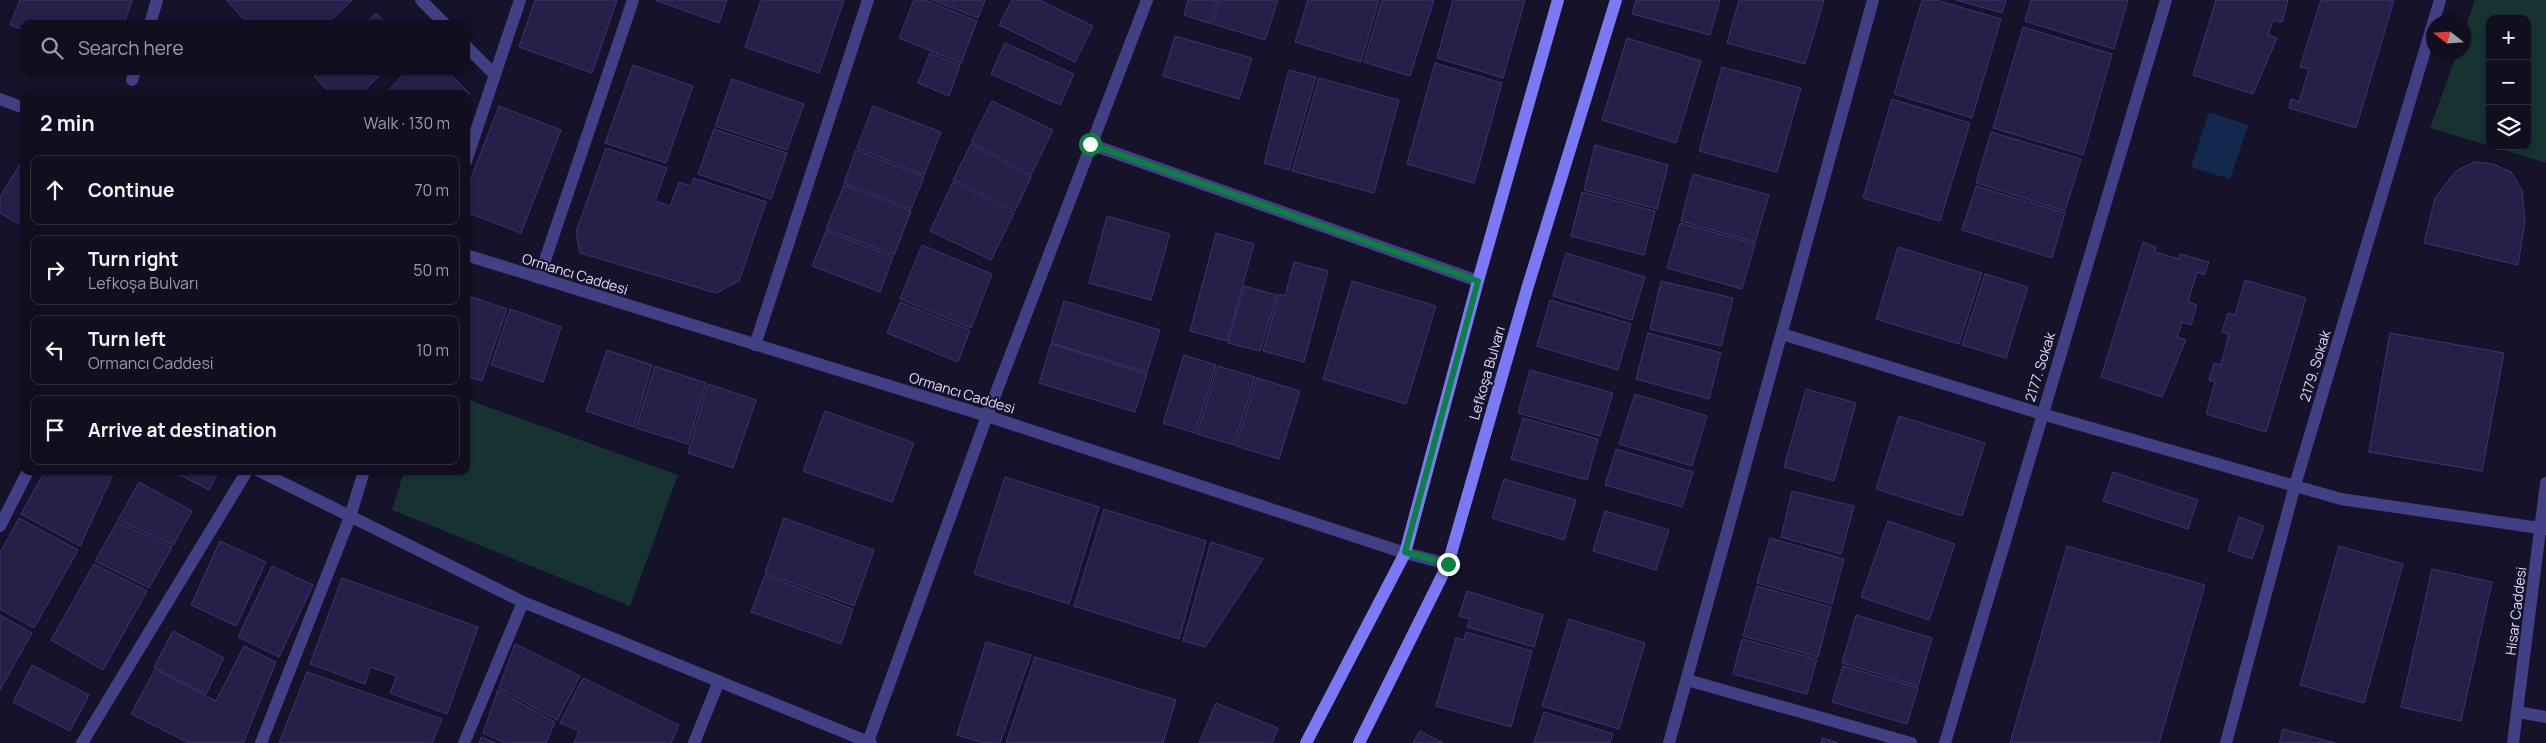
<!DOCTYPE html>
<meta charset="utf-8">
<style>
body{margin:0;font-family:Manrope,sans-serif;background:#191728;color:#f1f3f6}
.controls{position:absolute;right:15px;top:15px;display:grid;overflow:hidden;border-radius:10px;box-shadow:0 1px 4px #0004}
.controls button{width:45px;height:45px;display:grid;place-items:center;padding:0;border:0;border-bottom:1px solid #302e3d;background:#100e1f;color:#f1f3f6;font:25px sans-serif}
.compass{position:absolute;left:2426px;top:15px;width:45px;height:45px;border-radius:50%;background:#100e1f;box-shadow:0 1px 4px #0004;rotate:287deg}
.stop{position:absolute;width:15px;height:15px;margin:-11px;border:4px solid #0b8043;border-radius:50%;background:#fff}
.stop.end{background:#0b8043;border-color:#fff;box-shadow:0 1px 5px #0008}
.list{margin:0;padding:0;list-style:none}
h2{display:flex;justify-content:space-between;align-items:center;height:65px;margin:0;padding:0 20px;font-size:21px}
h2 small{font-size:16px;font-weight:400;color:#9c9ca4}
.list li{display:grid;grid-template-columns:32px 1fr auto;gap:15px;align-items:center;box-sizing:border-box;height:70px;margin:0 10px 10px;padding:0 10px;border:1px solid #302e3d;border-radius:10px}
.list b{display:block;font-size:19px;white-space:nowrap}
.list p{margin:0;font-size:16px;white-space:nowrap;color:#9c9ca4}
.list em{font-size:16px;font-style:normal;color:#9c9ca4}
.icon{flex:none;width:28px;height:28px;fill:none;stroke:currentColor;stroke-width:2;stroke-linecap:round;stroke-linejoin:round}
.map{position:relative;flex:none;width:2546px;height:743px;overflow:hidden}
.search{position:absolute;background:#100e1f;box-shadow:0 1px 4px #0004;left:20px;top:20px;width:450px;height:55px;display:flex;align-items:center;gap:12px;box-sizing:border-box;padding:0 18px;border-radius:10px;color:#9c9ca4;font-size:19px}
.panel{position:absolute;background:#100e1f;box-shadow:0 1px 4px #0004;left:20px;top:90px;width:450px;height:385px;border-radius:10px}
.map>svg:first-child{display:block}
</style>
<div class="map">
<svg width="2546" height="743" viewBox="0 0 2546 743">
<rect width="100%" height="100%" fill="#161229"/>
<g fill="#163332">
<path d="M2475,0H2546V163L2491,146H2527V19H2490V146L2430,128L2457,53L2464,52V33Z"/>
<path d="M466,399L678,475L630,606L392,510L404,471H466Z"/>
</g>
<path fill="#12294d" d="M2209,112L2248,125L2230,179L2191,167Z"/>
<g fill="#281f49" stroke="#3f3374">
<path d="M20,0H132L124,24H24V30L10,25Z"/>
<path d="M226,0H352L327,24H248Z"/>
<path d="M535,0H617L592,73L519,47Z"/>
<path d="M655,0H727L719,23Z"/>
<path d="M761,0H844L819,73L745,47Z"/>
<path d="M914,0H925L977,21L961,63L899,38Z"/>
<path d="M932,0H985L978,18Z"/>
<path d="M1012,0H1039L1093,26L1075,62L999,25Z"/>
<path d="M1188,0H1218L1211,24L1184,15Z"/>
<path d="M1220,0H1278L1265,40L1213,24Z"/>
<path d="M1308,0H1379L1361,62L1295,42Z"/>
<path d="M1382,0H1434L1410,76L1364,62Z"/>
<path d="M1453,0H1525L1503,78L1437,58Z"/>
<path d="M1636,0H1720L1710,35L1632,14Z"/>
<path d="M1739,0H1824L1805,64L1727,43Z"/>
<path d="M1922,0H1936L2001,19L1972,118L1894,94Z"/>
<path d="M1956,0H2006L2002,13Z"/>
<path d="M2031,0H2128L2114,49L2025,21Z"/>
<path d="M2216,0H2288L2282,22L2273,20L2268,35L2277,38L2253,94L2193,75Z"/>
<path d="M2321,0L2327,2L2328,0H2394L2356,128L2289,108L2291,99L2299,102L2309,69L2300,67Z"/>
<path d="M376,13L386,24H366Z"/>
<path d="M2023,27L2112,54L2083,155L1993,128Z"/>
<path d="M1175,36L1252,58L1239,99L1163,76Z"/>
<path d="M1627,38L1701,61L1676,143L1602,120Z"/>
<path d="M1005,43L1074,74L1060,105L991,74Z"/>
<path d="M930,53L960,65L949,96L918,83Z"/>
<path d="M1435,63L1502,83L1474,183L1407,164Z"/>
<path d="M633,65L693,86L666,163L605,143Z"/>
<path d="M1722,67L1801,88L1777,172L1699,151Z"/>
<path d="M1289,70L1316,77L1289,170L1264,163Z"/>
<path d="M318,71H384L361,94H331L314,76Z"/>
<path d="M407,71H447L470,94L466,97V94H385Z"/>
<path d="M1319,78L1399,100L1374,193L1292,171Z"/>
<path d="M732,79L804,104L787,150L715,126Z"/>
<path d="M1892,99L1970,123L1940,221L1863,198Z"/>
<path d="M992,101L1053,130L1031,175L971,142Z"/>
<path d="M499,106L561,130L521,233L466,212V191Z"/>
<path d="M873,106L941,132L924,175L857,148Z"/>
<path d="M714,129L787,153L771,199L698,174Z"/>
<path d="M1991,132L2081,159L2065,211L1976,183Z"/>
<path d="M971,144L1031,177L1015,211L953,180Z"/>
<path d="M1595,145L1668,165L1657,209L1584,190Z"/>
<path d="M606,148L667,168L655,201L670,206L679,182L691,186L694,178L766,202L739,281L716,293L580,253L576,232Z"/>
<path d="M856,150L924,177L911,209L844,183Z"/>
<path d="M2474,162L2493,164L2511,172L2522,190L2525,221L2518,265L2424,243L2435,198L2456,171Z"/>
<path d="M20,164L24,166V227L0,213V197Z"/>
<path d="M1693,174L1769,195L1755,242L1681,221Z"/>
<path d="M953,182L1014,213L991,260L930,231Z"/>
<path d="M844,185L911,211L894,255L826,229Z"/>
<path d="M1976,186L2065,213L2052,258L1962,230Z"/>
<path d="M1582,192L1655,211L1644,255L1571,236Z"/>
<path d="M1107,216L1170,234L1151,300L1089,283Z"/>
<path d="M1680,223L1755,244L1742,289L1667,268Z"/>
<path d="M826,231L893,257L880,292L812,266Z"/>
<path d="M1216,233L1254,244L1227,341L1190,331Z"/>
<path d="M2143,242L2156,247L2155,252L2179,259L2180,254L2209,262L2204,275L2197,272L2188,302L2197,305L2191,325L2182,322L2177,337L2186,340L2162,397L2101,377Z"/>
<path d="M922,245L992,274L971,328L900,299Z"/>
<path d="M1898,247L1982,273L1959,344L1876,319Z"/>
<path d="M1566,253L1645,277L1632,320L1553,296Z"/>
<path d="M1294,262L1328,271L1304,362L1263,351L1279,294L1285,296Z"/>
<path d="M1985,274L2028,287L2006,358L1962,345Z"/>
<path d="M2245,280L2306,298L2266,432L2206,414L2215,382L2209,380L2214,363L2221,365L2229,334L2222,332L2228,313L2235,315Z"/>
<path d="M1352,281L1436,306L1406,404L1323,379Z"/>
<path d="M1661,281L1733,298L1721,346L1650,329Z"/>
<path d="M1244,286L1277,295L1260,351L1228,343Z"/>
<path d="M466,295L507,309L482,381L466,376Z"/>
<path d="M1550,300L1631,324L1618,370L1537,346Z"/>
<path d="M1064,301L1160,330L1147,372L1051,343Z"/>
<path d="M900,302L970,330L958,362L887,333Z"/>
<path d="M510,309L561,327L543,382L491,365Z"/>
<path d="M1648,333L1721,353L1709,399L1636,379Z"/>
<path d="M2390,333L2504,353L2482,471L2369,452Z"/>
<path d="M1051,344L1147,374L1135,412L1039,383Z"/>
<path d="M607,350L652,365L634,427L586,411Z"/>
<path d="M1184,355L1216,365L1195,433L1163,423Z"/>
<path d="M655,366L706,383L688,444L636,428Z"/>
<path d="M1218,366L1255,377L1234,445L1197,434Z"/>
<path d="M1530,370L1613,393L1600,436L1518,413Z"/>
<path d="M1257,378L1300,391L1279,459L1236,446Z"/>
<path d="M708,384L756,400L733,468L688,453Z"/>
<path d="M1806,389L1856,403L1834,481L1784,467Z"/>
<path d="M1635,394L1707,416L1692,466L1619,444Z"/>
<path d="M825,411L914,443L892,502L803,471Z"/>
<path d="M1899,416L1985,443L1962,516L1876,489Z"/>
<path d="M1523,418L1598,439L1587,480L1511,459Z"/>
<path d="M1616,449L1693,472L1682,507L1605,485Z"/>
<path d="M45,471L114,472L80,546L21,514Z"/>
<path d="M172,471H219L209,490Z"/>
<path d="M2113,472L2198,500L2188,529L2103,501Z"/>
<path d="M1005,477L1099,507L1069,604L974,574Z"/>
<path d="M1504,479L1576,500L1564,540L1492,518Z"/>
<path d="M139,482L192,511L173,545L118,520Z"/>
<path d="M1792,491L1854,506L1841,554L1781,537Z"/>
<path d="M1104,509L1206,541L1179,639L1074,606Z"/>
<path d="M1605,511L1669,530L1656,570L1593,551Z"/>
<path d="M2239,517L2264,526L2252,559L2228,551Z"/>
<path d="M19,518L78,550L34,628L0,609V553Z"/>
<path d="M784,518L874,550L854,606L765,573Z"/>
<path d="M1888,521L1955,544L1929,620L1861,597Z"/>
<path d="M117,522L172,547L149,588L95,561Z"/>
<path d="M1770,538L1844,559L1832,604L1757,583Z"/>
<path d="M220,541L266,562L236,626L191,605Z"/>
<path d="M1211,542L1263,559L1205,647L1183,641Z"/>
<path d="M2067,546L2205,585L2159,743H2010Z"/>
<path d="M2339,546L2403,564L2364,703L2300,685Z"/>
<path d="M94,564L147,591L103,670L51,640Z"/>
<path d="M272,566L313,585L279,657L238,637Z"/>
<path d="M2432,569L2492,582L2461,721L2401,707Z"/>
<path d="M765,575L853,609L841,644L751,612Z"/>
<path d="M342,578L478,627L447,714L390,693L397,676L370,667L365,684L310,664Z"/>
<path d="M1757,586L1831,607L1818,657L1743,636Z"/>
<path d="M1467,591L1543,615L1534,647L1467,627L1470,619L1459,616Z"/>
<path d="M0,615L32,633L0,690Z"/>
<path d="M1856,615L1932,638L1918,686L1842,663Z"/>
<path d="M1569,619L1645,643L1619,729L1542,706Z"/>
<path d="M173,631L224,658L206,694L154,667Z"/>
<path d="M1466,632L1532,651L1511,727L1436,706L1456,638L1464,640Z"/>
<path d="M1742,639L1817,659L1807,694L1733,674Z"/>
<path d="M986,642L1031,655L1000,743H984L957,735Z"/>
<path d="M515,644L580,676L557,720L499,688Z"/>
<path d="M244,646L276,662L243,743H189L131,714L155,669L216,701Z"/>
<path d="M1035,657L1176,700L1163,743H1006Z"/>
<path d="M32,665L89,695L70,731L13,702Z"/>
<path d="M1843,666L1918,688L1907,724L1832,702Z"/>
<path d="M307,672L442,719L432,743H279Z"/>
<path d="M583,678L679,725L671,743H574L579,731L560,723Z"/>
<path d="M498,690L555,722L546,743H505L483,733Z"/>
<path d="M1216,703L1278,728L1272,743H1199Z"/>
<path d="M1544,712L1613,734L1610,743H1534Z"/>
<path d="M2283,729L2335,743H2279Z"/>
<path d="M1420,731L1443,743H1413Z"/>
<path d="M481,737L496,743H479Z"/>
<path d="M1822,738L1838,743H1821Z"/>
</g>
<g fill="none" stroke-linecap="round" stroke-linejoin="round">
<g stroke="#424085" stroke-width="12">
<path d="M421,0L445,24"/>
<path d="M150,24L157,0"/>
<path d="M466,46L495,75"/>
<path d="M132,80L135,71"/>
<path d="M1090,144L1478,281"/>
<path d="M466,161L520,0"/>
<path d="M539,278L633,0"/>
<path d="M1782,334L2042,414L2341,499L2546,529"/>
<path d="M755,345L868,0"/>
<path d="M259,471L523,602L871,743"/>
<path d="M1687,680L1911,743"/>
<path d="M2518,712L2546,717"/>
<path d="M868,742L987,416L1147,0"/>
<path d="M82,743L247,471"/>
<path d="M261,743L350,517L364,471"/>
<path d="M464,743L523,602"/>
<path d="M694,743L719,681"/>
<path d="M1669,743L1873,0"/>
<path d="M2226,743L2295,485L2440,0"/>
</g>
<g stroke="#424085" stroke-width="12">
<path d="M0,99L24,108"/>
<path d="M466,255L987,416L1405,553L1448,564"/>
<path d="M0,526L28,471"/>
<path d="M1945,743L2166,0"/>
<path d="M2513,743L2546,483"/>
</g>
<g stroke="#7c79f7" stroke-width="12">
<path d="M1306,743L1405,553L1478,281L1558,0"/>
<path d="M1359,743L1448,564L1527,289L1616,0"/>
</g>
</g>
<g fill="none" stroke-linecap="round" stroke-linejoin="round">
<path stroke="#0b8043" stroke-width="6" d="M1090,144L1478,281L1405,552L1448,564"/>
</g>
<g text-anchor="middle" stroke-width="4" stroke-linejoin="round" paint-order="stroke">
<g font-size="14" fill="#e0dcfd" stroke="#161229">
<text transform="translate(575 274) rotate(17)" y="5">Ormancı Caddesi</text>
<text transform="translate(2315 366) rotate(-73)" y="5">2179. Sokak</text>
<text transform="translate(2040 367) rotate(-73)" y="5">2177. Sokak</text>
<text transform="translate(1487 373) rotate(-74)" y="5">Lefkoşa Bulvarı</text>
<text transform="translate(962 393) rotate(17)" y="5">Ormancı Caddesi</text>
<text transform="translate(2516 611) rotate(-83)" y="5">Hisar Caddesi</text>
</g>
</g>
</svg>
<div class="controls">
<button>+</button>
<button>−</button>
<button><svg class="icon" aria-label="layers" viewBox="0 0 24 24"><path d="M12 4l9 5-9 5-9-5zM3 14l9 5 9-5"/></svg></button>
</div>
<svg class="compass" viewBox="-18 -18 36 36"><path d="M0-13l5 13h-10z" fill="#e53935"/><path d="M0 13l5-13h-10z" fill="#9c9ca4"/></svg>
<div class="stop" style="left:1090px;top:144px"></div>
<div class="stop end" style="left:1448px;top:564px"></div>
<div class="search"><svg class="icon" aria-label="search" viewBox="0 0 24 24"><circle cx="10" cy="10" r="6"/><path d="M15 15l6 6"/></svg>Search here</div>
<section class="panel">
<h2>2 min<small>Walk · 130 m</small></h2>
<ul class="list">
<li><svg class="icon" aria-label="ahead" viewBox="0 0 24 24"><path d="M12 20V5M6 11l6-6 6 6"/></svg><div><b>Continue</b></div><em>70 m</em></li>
<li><svg class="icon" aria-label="right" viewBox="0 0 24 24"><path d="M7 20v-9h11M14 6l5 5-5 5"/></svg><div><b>Turn right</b><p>Lefkoşa Bulvarı</p></div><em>50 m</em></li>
<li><svg class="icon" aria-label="left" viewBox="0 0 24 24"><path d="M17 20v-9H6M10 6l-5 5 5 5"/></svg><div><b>Turn left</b><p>Ormancı Caddesi</p></div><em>10 m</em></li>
<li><svg class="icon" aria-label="arrive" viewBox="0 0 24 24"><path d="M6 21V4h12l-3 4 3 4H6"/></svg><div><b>Arrive at destination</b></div></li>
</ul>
</section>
</div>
